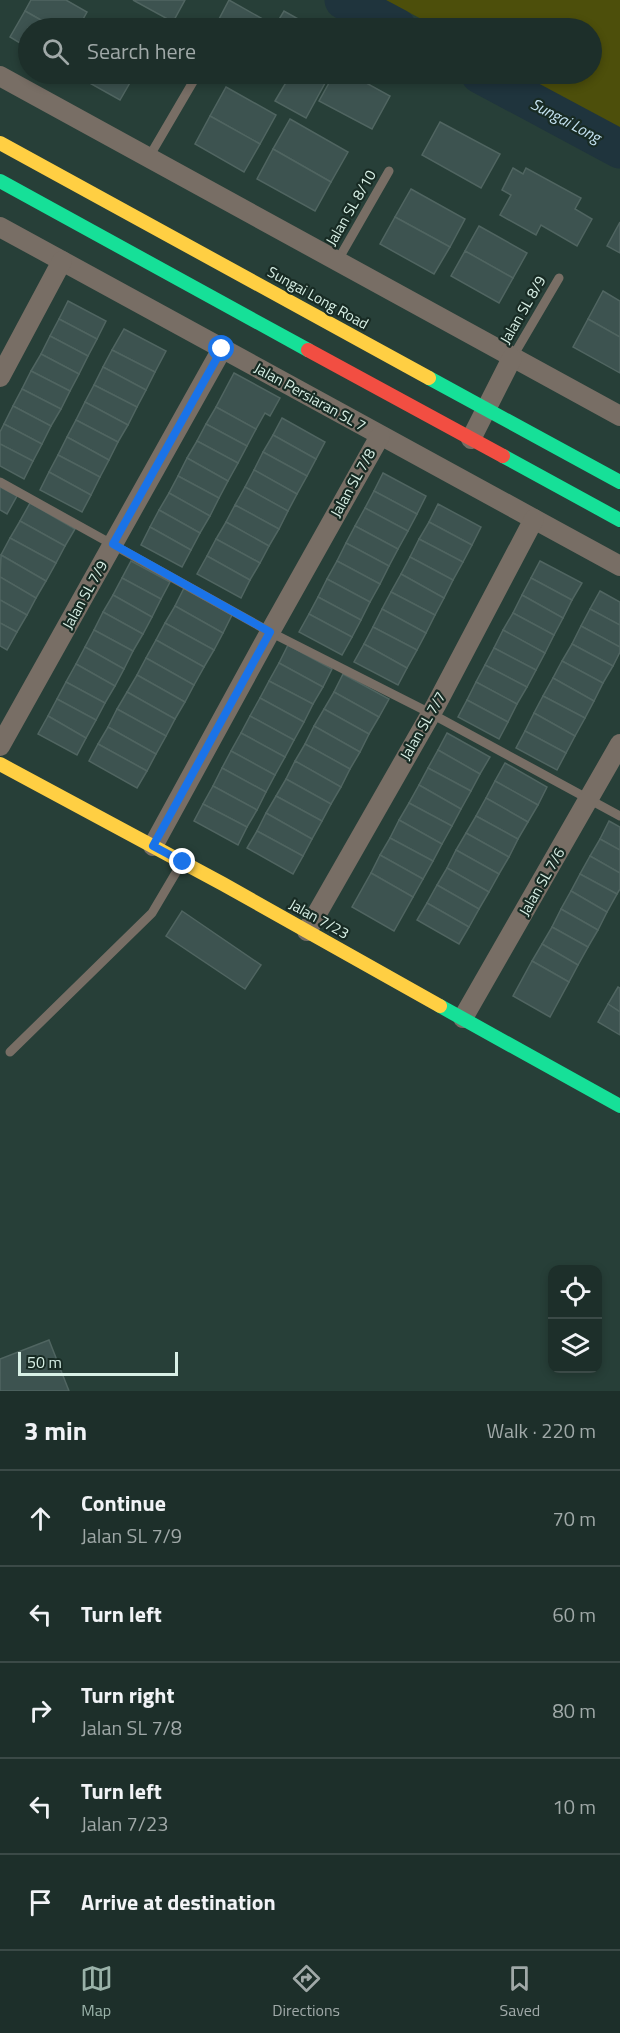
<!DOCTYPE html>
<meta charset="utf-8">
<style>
body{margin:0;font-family:"Titillium Web",sans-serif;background:#253732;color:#f1f3f6}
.controls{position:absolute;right:18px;bottom:18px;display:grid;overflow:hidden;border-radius:12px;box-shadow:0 3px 9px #0003}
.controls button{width:54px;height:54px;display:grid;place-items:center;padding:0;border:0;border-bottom:2px solid #3b4a47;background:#1d2f2a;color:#f1f3f6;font:30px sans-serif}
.scale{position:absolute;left:18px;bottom:15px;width:160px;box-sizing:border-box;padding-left:6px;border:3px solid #d8f0e6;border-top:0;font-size:16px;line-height:21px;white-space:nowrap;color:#d8f0e6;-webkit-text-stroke:4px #182b24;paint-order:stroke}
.stop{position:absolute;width:18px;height:18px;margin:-14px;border:4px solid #1a73e8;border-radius:50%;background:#fff}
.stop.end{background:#1a73e8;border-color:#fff;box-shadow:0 2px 6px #0008}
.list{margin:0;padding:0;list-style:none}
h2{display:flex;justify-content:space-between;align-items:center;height:78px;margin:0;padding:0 24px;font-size:26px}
h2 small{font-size:20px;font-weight:400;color:#a0a9a8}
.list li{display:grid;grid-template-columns:39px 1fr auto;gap:18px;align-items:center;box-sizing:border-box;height:96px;padding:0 24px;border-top:2px solid #3b4a47}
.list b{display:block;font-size:22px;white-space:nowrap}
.list p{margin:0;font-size:20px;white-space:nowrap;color:#a0a9a8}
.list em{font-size:20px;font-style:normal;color:#a0a9a8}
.icon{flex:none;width:33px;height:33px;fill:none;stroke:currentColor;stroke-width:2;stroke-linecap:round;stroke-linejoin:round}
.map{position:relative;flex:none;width:620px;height:1391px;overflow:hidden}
.search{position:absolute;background:#1d2f2a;box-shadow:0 3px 9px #0003;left:18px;right:18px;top:18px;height:66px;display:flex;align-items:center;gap:15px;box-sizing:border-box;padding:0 21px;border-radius:33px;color:#a0a9a8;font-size:22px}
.sheet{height:558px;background:#1d2f2a}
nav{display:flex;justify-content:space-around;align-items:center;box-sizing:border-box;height:84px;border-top:2px solid #3b4a47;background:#1d2f2a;font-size:16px;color:#a0a9a8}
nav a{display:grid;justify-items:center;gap:3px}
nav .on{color:#9ab2a9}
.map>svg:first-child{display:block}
</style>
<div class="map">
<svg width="620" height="1391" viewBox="0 0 620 1391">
<rect width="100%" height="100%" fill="#273f38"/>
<path fill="#4d4f0b" d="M386,0H620V129L520,74H592V28H438Z"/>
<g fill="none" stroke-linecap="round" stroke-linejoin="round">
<g stroke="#1f343d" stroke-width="39">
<path d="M344,0L397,28"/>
<path d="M480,74L620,149"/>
</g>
</g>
<g fill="#3d5350" stroke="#506561" stroke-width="1.5">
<path d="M31,0H66L87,12L78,28H55L25,11Z"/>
<path d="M133,0H185L173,22Z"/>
<path d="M229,0L275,26L284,11L309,25L307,28H232L218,21Z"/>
<path d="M25,11L55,28H28V48L10,37Z"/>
<path d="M78,74H135L120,100L77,76Z"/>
<path d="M291,74H330L306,118L275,101Z"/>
<path d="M334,74H350L390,96L372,129L319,101Z"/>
<path d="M226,87L276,115L260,144L210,116Z"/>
<path d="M210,116L260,144L244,172L195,144Z"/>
<path d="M290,119L348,152L331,182L273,149Z"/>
<path d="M440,122L500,154L481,188L422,155Z"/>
<path d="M273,149L331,182L315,211L257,179Z"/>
<path d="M513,168L523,174L526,168L581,198L575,209L592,219L577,246L541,225L536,235L500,215L511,195L502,190Z"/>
<path d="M411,189L465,219L450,247L395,217Z"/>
<path d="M395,217L450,247L434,274L380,244Z"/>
<path d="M620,222V253L607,246Z"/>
<path d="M479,226L527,253L513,278L465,251Z"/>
<path d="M465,251L513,278L499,303L451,276Z"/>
<path d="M603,291L620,301V337L588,319Z"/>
<path d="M68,301L106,321L97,339L59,319Z"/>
<path d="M59,319L97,339L88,356L50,336Z"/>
<path d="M588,319L620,337V373L573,347Z"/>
<path d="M124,329L166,351L155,372L112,350Z"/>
<path d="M50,336L88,356L79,374L41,354Z"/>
<path d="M112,350L155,372L146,390L103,367Z"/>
<path d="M41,354L79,374L70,391L31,371Z"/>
<path d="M103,367L146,390L137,407L94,385Z"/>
<path d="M31,371L70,391L61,409L22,389Z"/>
<path d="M234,373L280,398L270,416L265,413L256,429L216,407Z"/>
<path d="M94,385L137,407L128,425L85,402Z"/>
<path d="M22,389L61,409L51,426L13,406Z"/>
<path d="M85,402L128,425L118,442L76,420Z"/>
<path d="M13,406L51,426L42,444L4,424Z"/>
<path d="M216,407L256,429L247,446L206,424Z"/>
<path d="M282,418L325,442L316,459L273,435Z"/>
<path d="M76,420L118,442L109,460L67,437Z"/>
<path d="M4,424L42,444L33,461L0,444V432Z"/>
<path d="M206,424L247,446L238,463L197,441Z"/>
<path d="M273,435L316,459L307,476L263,452Z"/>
<path d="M67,437L109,460L100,477L58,455Z"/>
<path d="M197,441L238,463L228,481L187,458Z"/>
<path d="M0,444L33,461L24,479L0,466Z"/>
<path d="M263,452L307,476L297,494L254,470Z"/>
<path d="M58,455L100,477L91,495L49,472Z"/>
<path d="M187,458L228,481L219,498L178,476Z"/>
<path d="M254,470L297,494L288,511L245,487Z"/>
<path d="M49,472L91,495L82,512L40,490Z"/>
<path d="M383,473L426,496L417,514L374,491Z"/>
<path d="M178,476L219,498L210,516L169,493Z"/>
<path d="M0,487L17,496L7,514L0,510Z"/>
<path d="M245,487L288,511L279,529L235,505Z"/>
<path d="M374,491L417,514L408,531L365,508Z"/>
<path d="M169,493L210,516L200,533L159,510Z"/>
<path d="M30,503L75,529L65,546L20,521Z"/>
<path d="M438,504L481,527L472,545L429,522Z"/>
<path d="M235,505L279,529L269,546L226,522Z"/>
<path d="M365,508L408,531L398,549L355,526Z"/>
<path d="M159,510L200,533L191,550L150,527Z"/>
<path d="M20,521L65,546L56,563L10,538Z"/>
<path d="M226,522L269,546L260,563L216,539Z"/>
<path d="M429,522L472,545L463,562L419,539Z"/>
<path d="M355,526L398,549L389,566L346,543Z"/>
<path d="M150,527L191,550L182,567L141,545Z"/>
<path d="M10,538L56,563L46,581L1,555Z"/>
<path d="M216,539L260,563L250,580L207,556Z"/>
<path d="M419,539L463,562L453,580L410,557Z"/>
<path d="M346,543L389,566L380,584L337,561Z"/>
<path d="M1,555L46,581L36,598L0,577Z"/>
<path d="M207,556L250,580L241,598L197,574Z"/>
<path d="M410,557L453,580L444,598L401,574Z"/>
<path d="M131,561L170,582L161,599L122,578Z"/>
<path d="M337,561L380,584L370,602L327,579Z"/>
<path d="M540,561L582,583L572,600L531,578Z"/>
<path d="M401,574L444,598L435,615L391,592Z"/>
<path d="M0,577L36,598L27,615L0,600Z"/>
<path d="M122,578L161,599L152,617L113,595Z"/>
<path d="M531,578L572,600L563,618L522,595Z"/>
<path d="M327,579L370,602L361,620L318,597Z"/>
<path d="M184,588L232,615L223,633L175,606Z"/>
<path d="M600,591L620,602V625L590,609Z"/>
<path d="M391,592L435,615L426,633L382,609Z"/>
<path d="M113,595L152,617L143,634L103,612Z"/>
<path d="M522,595L563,618L554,635L513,613Z"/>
<path d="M318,597L361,620L352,637L309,614Z"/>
<path d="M0,600L27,615L17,632L0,623Z"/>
<path d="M175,606L223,633L214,650L165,623Z"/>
<path d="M382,609L426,633L417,650L373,627Z"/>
<path d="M590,609L620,625V647L581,626Z"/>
<path d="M103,612L143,634L133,651L94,630Z"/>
<path d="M513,613L554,635L545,653L503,630Z"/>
<path d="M309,614L352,637L342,655L299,632Z"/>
<path d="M0,623L17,632L7,650L0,646Z"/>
<path d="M165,623L214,650L204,667L156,640Z"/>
<path d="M581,626L620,647V652L613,666L572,644Z"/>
<path d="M373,627L417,650L407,668L364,644Z"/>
<path d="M94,630L133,651L124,669L85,647Z"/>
<path d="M503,630L545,653L536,670L494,648Z"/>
<path d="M156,640L204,667L194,685L146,658Z"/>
<path d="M364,644L407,668L398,685L354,662Z"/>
<path d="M572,644L613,666L603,683L562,661Z"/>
<path d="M288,645L332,669L323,687L279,663Z"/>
<path d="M85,647L124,669L115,686L76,664Z"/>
<path d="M494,648L536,670L527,687L485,665Z"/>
<path d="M146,658L194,685L185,702L137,675Z"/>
<path d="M562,661L603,683L594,701L553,678Z"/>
<path d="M279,663L323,687L313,704L269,681Z"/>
<path d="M76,664L115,686L105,703L66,682Z"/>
<path d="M485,665L527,687L517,704L476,682Z"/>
<path d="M343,674L389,699L379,717L334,692Z"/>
<path d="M137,675L185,702L175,719L127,692Z"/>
<path d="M553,678L594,701L585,718L543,696Z"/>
<path d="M269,681L313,704L304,722L260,698Z"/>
<path d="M66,682L105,703L96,720L57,699Z"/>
<path d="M476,682L517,704L508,722L467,700Z"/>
<path d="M127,692L175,719L166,736L117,709Z"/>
<path d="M334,692L379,717L369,734L324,709Z"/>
<path d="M543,696L585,718L575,736L534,713Z"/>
<path d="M260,698L304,722L294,740L250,716Z"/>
<path d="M57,699L96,720L86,738L48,716Z"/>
<path d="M467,700L508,722L499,739L458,717Z"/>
<path d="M117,709L166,736L156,754L108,727Z"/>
<path d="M324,709L369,734L360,752L314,726Z"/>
<path d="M534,713L575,736L566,753L525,731Z"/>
<path d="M48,716L86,738L77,755L38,734Z"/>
<path d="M250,716L294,740L285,757L241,733Z"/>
<path d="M314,726L360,752L350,769L305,744Z"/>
<path d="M108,727L156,754L147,771L98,744Z"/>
<path d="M525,731L566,753L557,770L516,748Z"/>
<path d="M241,733L285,757L275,775L231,751Z"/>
<path d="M447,733L490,757L480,774L438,750Z"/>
<path d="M98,744L147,771L137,788L89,761Z"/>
<path d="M305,744L350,769L341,787L295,761Z"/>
<path d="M438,750L480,774L471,791L428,768Z"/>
<path d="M231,751L275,775L266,792L222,768Z"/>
<path d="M295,761L341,787L331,804L286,779Z"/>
<path d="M505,763L547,787L538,805L495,781Z"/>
<path d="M222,768L266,792L257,810L213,786Z"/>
<path d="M428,768L471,791L461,809L419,785Z"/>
<path d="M286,779L331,804L322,821L276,796Z"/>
<path d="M495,781L538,805L528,822L486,798Z"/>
<path d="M419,785L461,809L452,826L409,803Z"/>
<path d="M213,786L257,810L247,827L203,804Z"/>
<path d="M276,796L322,821L312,839L266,813Z"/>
<path d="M486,798L528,822L518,839L476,816Z"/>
<path d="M409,803L452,826L442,844L399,820Z"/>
<path d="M203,804L247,827L238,845L194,821Z"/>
<path d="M266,813L312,839L303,856L257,831Z"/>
<path d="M476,816L518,839L509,857L466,833Z"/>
<path d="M399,820L442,844L433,861L390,838Z"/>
<path d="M609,821L620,827V850L600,839Z"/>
<path d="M257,831L303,856L293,874L247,848Z"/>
<path d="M466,833L509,857L499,874L456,850Z"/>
<path d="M390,838L433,861L423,879L380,855Z"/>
<path d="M600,839L620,850V873L590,856Z"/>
<path d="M456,850L499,874L489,892L447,868Z"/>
<path d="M380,855L423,879L413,897L371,873Z"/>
<path d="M590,856L620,873V889L617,894L580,874Z"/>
<path d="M447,868L489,892L479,909L437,885Z"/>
<path d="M371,873L413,897L394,931L352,907Z"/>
<path d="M580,874L617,894L607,912L571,891Z"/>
<path d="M437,885L479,909L469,927L427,903Z"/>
<path d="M571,891L607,912L598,930L561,909Z"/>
<path d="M427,903L469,927L459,944L417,920Z"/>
<path d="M561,909L598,930L588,947L552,927Z"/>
<path d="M182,911L261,965L245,989L166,936Z"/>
<path d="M552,927L588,947L578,965L542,944Z"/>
<path d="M542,944L578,965L569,982L532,961Z"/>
<path d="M532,961L569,982L550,1017L513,996Z"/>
<path d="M618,987L620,988V1012L608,1004Z"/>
<path d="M608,1004L620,1012V1035L598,1022Z"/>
<path d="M49,1340L69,1391H0V1359Z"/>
</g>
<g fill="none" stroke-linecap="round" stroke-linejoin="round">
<g stroke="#786e65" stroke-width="9">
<path d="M149,157L197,75"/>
<path d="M338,260L389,171"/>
<path d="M512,358L559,278"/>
<path d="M0,482L270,632L430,713L620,816"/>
<path d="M10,1052L152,913L181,864"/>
</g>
<g stroke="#786e65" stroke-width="20">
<path d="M0,76L620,416"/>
<path d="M0,227L620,566"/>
<path d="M0,377L62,261"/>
<path d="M471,439L512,358"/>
<path d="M0,746L222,349"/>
<path d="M153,846L270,632L380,436"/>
<path d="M307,931L436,705L534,519"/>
<path d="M463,1018L620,744"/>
</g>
<g stroke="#16e098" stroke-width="14">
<path d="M0,181L308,350"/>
<path d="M429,378L620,482"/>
<path d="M503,456L620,520"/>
<path d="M440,1006L620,1106"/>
</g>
<g stroke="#ffcf43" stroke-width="14">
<path d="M0,143L429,378"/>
<path d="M0,764L223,884L440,1006"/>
</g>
<path stroke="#f24e42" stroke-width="14" d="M308,350L503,456"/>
</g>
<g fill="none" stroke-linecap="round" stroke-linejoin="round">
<path stroke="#1a73e8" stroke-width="8" d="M183,862L153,846L270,632L113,544L222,349"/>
</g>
<g text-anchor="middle" stroke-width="4.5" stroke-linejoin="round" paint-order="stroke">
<g font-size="15" fill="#d8f0e6" stroke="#182b24">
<text transform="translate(351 208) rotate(-60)" y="5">Jalan SL 8/10</text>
<text transform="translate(318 298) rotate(29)" y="5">Sungai Long Road</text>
<text transform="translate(523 310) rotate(-60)" y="5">Jalan SL 8/9</text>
<text transform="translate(310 397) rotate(29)" y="5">Jalan Persiaran SL 7</text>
<text transform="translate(353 483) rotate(-61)" y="5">Jalan SL 7/8</text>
<text transform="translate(85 595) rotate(-61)" y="5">Jalan SL 7/9</text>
<text transform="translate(423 726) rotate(-60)" y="5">Jalan SL 7/7</text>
<text transform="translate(542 882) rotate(-60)" y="5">Jalan SL 7/6</text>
<text transform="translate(319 919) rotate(29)" y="5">Jalan 7/23</text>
</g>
<g font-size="16" font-style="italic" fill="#c5e3f2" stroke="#182b24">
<text transform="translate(566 120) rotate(28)" y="6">Sungai Long</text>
</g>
</g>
</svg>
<div class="controls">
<button><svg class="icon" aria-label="locate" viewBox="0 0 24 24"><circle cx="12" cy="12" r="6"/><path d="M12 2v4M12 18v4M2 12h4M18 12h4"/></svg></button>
<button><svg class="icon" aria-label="layers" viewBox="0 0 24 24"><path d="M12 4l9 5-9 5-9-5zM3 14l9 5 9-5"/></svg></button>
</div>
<div class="scale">50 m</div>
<div class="stop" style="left:222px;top:349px"></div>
<div class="stop end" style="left:183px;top:862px"></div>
<div class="search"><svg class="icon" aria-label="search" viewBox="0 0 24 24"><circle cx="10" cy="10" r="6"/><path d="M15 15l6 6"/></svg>Search here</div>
</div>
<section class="sheet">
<h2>3 min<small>Walk · 220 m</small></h2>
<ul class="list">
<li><svg class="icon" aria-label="ahead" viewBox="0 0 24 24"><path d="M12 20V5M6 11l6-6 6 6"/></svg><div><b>Continue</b><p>Jalan SL 7/9</p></div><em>70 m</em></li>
<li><svg class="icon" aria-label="left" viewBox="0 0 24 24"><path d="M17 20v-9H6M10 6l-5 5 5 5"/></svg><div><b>Turn left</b></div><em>60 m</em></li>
<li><svg class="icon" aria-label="right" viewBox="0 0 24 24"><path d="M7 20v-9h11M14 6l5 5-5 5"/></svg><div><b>Turn right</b><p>Jalan SL 7/8</p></div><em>80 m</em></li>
<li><svg class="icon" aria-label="left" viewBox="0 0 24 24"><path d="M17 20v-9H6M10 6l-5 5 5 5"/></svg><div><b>Turn left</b><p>Jalan 7/23</p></div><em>10 m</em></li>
<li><svg class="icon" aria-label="arrive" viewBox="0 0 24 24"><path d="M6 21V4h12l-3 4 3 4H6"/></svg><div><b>Arrive at destination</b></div></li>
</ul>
</section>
<nav>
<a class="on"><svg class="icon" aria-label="map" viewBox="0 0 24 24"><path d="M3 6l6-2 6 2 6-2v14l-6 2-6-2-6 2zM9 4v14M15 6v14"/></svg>Map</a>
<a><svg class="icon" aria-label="directions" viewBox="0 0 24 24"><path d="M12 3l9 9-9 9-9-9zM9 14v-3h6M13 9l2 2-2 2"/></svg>Directions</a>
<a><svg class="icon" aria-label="saved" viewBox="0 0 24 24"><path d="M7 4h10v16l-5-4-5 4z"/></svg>Saved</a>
</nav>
